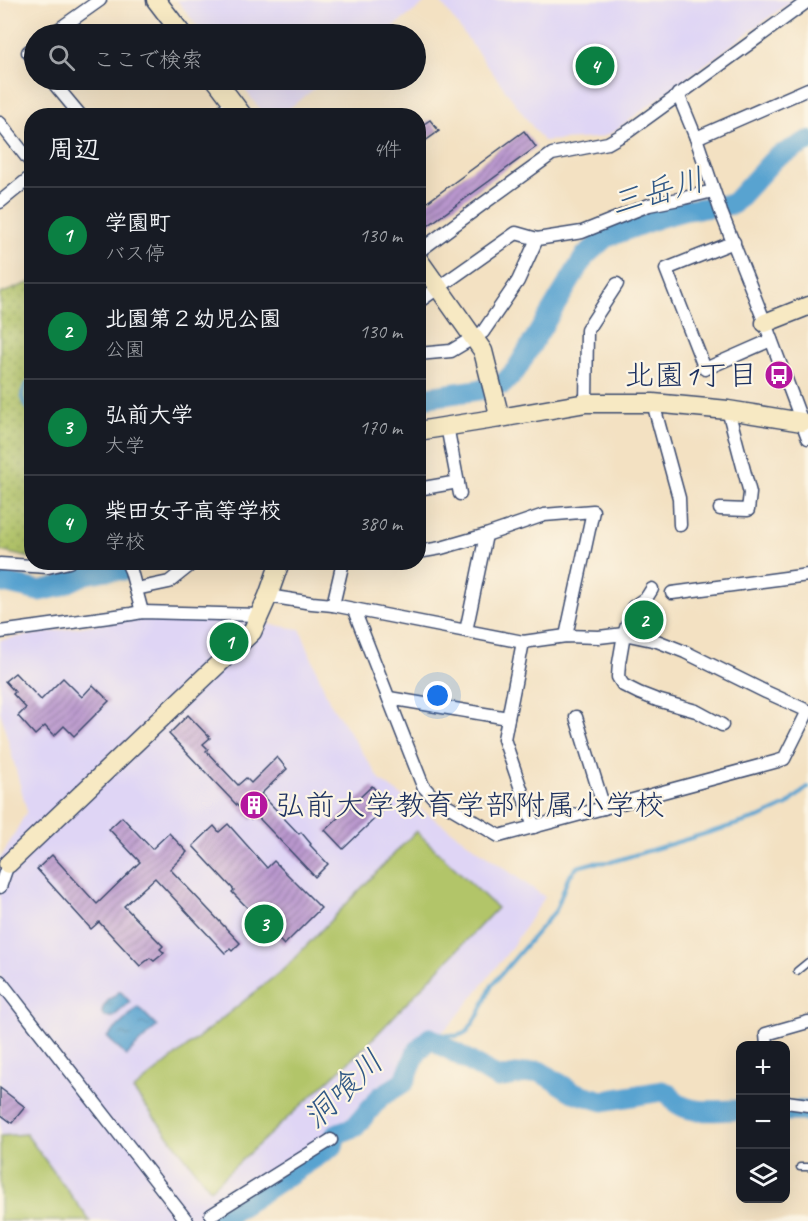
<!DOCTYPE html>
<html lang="ja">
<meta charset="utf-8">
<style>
body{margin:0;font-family:Caveat,"Klee One",sans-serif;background:#242831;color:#f1f3f6}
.controls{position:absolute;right:18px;bottom:18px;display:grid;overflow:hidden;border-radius:12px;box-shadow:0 6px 24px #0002}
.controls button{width:54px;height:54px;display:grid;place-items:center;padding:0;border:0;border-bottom:2px solid #363941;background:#171b24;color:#f1f3f6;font:30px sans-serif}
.you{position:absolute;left:438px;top:696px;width:21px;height:21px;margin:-15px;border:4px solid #fff;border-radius:50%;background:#1a73e8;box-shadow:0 0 0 9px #1a73e833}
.badge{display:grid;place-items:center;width:39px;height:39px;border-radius:50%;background:#0b8043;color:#fff;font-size:20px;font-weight:700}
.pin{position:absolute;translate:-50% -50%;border:3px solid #fff;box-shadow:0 2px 6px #0006}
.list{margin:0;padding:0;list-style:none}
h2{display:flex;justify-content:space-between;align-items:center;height:78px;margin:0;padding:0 24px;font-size:26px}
h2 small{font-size:20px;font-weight:400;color:#9ea1a6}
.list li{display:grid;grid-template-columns:39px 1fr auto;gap:18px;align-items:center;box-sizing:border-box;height:96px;padding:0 24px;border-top:2px solid #363941}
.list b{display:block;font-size:22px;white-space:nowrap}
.list p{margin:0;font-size:20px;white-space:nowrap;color:#9ea1a6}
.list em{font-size:20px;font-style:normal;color:#9ea1a6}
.icon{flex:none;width:33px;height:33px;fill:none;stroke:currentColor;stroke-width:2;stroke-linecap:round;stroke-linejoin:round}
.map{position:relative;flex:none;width:808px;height:1221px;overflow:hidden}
.search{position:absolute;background:#171b24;box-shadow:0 6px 24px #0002;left:24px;top:24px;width:402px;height:66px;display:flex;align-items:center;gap:15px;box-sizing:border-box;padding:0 21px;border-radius:33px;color:#9ea1a6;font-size:22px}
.panel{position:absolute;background:#171b24;box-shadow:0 6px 24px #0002;left:24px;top:108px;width:402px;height:462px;border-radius:24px}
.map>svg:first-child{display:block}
</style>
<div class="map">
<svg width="808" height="1221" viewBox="0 0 808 1221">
<defs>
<pattern id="park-dots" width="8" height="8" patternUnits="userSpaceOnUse" patternTransform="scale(1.5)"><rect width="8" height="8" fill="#b2c569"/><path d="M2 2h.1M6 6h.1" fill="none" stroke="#90a05a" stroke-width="1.8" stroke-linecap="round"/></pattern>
<pattern id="water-ripples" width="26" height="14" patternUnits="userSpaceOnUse" patternTransform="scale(1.5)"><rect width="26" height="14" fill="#58a3d0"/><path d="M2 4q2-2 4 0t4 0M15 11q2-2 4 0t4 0" fill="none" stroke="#4885ac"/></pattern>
<pattern id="building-hatch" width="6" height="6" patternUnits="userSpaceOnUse" patternTransform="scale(1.5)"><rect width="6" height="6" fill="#b997cd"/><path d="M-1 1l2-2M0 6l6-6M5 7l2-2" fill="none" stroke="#967caa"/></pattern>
</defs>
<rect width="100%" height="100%" fill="#fcf5e5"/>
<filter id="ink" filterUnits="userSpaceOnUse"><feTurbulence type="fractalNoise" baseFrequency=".0167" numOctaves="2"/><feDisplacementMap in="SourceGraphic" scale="12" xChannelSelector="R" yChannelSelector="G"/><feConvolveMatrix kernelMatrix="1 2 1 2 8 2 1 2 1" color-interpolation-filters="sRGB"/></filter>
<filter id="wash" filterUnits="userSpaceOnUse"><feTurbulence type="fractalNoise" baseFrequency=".008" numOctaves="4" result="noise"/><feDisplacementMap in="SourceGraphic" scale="24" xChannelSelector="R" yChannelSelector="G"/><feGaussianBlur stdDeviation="1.35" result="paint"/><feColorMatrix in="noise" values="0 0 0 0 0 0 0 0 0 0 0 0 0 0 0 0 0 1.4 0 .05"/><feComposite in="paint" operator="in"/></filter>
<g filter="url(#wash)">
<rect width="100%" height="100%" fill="#f3e1c2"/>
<g fill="#dfd5f5">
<path d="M177,0H429L384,34H203Z"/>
<path d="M439,0H793L613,132L604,136L596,138L543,141Z"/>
<path d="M237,80H326L279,116L265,115Z"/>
<path d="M142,617L236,619L300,629L329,701L381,781L545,897L509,951L452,1023L339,1127L205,1214L196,1221H0V858L2,856L27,811L0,711V640Z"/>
</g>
<g fill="url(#park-dots)" stroke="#667a64" stroke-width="1.5">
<path d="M31,282V558L0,551V294Z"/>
<path d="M648,608H652L649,633L636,629L640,614Z"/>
</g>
<g fill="#b2c569" stroke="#667a64" stroke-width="1.5">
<path d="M416,831L497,908L366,1046L210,1189L133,1090L285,968Z"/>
<path d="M26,1134L90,1221H0V1136Z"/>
</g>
<g fill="url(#water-ripples)" stroke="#3a6997" stroke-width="1.5">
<path d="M120,991L130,1002L113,1017H105L102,1013C102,1003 113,997 120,991Z"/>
<path d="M138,1007L157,1026L126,1056L107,1037Z"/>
</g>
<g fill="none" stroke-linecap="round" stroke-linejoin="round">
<g stroke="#58a3d0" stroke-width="4">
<path d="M32,379C25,385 19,394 24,403C25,407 29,409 32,411"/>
<path d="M430,1038L439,1034L456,1036L466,1033L479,1014L492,985L556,910L568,878L577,867L592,863L611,862L761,817L787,805L808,787"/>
</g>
<g stroke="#58a3d0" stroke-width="21">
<path d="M503,384L516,370L585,256L605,238L658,218L687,210L733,204L775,158L808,141"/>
<path d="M418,401L428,397L485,389"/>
<path d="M0,582L39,591L58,587L85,574L107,570H124"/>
<path d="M786,1111H808"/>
<path d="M218,1221L333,1146L336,1134L355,1127L380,1097L404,1082L417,1052L430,1038L498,1078L539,1071L573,1092L603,1101L662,1091C675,1095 671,1101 680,1105C696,1114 719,1110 737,1110L740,1109"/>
</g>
</g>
<g id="blocks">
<g fill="url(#building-hatch)">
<path d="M430,120L439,131L418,146V128Z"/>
<path d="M524,131L536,147L418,233V209Z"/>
<path d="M15,673L41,700L63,678L82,697L93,685L109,701L74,736L64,726L54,736L45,726L35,735L18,716L26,708L13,694L15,692L5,681Z"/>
<path d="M188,715L210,738L203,744L208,749L206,751L238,785L246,778L251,783L277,757L287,769L261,794L299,834L301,832L311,844L310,845L328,864L315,877L256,815L251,820L169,734Z"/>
<path d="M372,786L389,805L343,849L325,830Z"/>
<path d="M122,817L152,849L169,833L187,852L170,869L240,943L232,951L230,949L225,953L155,878L124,906L163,946L160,949L164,953L154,961L150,958L140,966L99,922L91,929L37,869L52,855L97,904L140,862L109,829Z"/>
<path d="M228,824L267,868L274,861L321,908L284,945L232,892L234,890L193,846L214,826L219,832Z"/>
<path d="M0,1088L25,1107L12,1123L0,1114Z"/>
</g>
</g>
</g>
<g filter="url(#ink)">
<use href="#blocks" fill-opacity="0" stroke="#3b4a6d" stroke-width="1.5"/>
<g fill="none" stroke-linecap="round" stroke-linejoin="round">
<g stroke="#3b4a6d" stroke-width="9">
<g id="lane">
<path d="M797,971L808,962"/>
<path d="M800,1167H808"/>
</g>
</g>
<g stroke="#3b4a6d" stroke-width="15">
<g id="street">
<path d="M52,34L100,0"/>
<path d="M34,47L28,52L34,60"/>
<path d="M51,80L81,116"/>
<path d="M678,94L696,138L721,212L765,323L808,438"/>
<path d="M216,116L233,102"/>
<path d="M0,123L32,164"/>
<path d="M696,138L808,89"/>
<path d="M0,202L32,176"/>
<path d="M734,242L666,269L705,369L771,340"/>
<path d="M418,252L480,206L552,154L608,143L629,131L808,1"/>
<path d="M418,302L516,233L537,239L582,232L649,205L684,198L713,191"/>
<path d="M418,354L451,351L483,332L518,281L537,239"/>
<path d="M586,403L587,330L617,284"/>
<path d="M653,403L679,498L680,525"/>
<path d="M447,426L460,494"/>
<path d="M418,489L458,482"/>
<path d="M720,509L748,510L750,493L728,410"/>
<path d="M418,552L441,548L486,535L544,515L593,511L566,636"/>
<path d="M127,562L131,571L142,612"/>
<path d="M0,564L48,567L69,562"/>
<path d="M136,589L169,582L194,562"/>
<path d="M652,589L647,597L633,607L624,634L619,663L618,677L623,685L639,693L657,700L696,711L722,725"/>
<path d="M672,593L808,575"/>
<path d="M268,596L312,603L333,605L523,642L566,636L599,637L624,634L657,641L685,652L766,692L808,711"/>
<path d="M333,605L343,562"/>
<path d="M354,610L423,786L433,797L499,836L778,761L784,759L808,711"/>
<path d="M466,631L486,535"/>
<path d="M0,632L131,614L142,612L259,615"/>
<path d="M523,642L504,739L534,827"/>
<path d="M389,698L508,718"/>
<path d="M576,717L604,808"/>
<path d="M0,887L8,864"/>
<path d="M0,981L187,1221"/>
<path d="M767,1046L766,1034L808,1022"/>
<path d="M786,1102L808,1105"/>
<path d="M211,1215L331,1140"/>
</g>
</g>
<g stroke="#3b4a6d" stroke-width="21">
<g id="secondary">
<path d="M156,0L182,34"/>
<path d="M216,80L243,116"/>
<path d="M418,259L483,351L500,418"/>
<path d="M765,323L808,306"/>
<path d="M418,431L500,418L586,403H653L728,410L802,422"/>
<path d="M8,864L252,632L268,596L280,562"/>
</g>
</g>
<use href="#lane" stroke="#fff" stroke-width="6"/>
<use href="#street" stroke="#fff" stroke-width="12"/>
<use href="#secondary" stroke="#f7e9c3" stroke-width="18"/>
</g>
</g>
<defs>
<g id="bus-disc" transform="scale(1.5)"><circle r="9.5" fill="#b5179e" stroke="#fcf5e5"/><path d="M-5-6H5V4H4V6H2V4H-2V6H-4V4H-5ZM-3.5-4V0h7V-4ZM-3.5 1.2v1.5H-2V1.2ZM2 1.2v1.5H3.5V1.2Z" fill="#fff"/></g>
<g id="building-disc" transform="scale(1.5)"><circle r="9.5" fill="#b5179e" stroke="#fcf5e5"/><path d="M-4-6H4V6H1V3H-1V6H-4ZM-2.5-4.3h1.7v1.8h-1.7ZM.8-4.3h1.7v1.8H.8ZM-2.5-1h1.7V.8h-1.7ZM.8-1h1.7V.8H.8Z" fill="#fff"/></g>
</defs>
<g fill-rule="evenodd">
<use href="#bus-disc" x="779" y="375"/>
<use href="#building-disc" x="254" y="805"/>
</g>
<g text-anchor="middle" stroke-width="4.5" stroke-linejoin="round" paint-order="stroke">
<g font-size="30" fill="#1b2f5e" stroke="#fcf5e5" text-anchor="end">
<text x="758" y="385">北園1丁目</text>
<text x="275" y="815" text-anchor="start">弘前大学教育学部附属小学校</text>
</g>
<g font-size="32" font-style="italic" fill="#305886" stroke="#fcf5e5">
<text transform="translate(657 191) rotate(-16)" y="11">三岳川</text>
<text transform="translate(343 1089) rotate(-44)" y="11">洞喰川</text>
</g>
</g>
</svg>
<div class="controls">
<button>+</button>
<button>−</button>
<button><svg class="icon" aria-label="layers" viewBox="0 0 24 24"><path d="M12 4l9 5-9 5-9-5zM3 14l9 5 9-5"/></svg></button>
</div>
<div class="you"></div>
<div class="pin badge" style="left:229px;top:642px">1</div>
<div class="pin badge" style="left:644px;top:620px">2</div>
<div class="pin badge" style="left:264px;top:924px">3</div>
<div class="pin badge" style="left:595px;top:66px">4</div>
<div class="search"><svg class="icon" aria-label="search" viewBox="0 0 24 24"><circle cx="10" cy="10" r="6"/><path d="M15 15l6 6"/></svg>ここで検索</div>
<section class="panel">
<h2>周辺<small>4件</small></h2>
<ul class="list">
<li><span class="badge">1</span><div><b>学園町</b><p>バス停</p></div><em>130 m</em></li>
<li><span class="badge">2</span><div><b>北園第２幼児公園</b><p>公園</p></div><em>130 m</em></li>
<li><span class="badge">3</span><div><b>弘前大学</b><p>大学</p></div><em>170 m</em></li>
<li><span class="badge">4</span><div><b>柴田女子高等学校</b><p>学校</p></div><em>380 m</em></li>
</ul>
</section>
</div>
